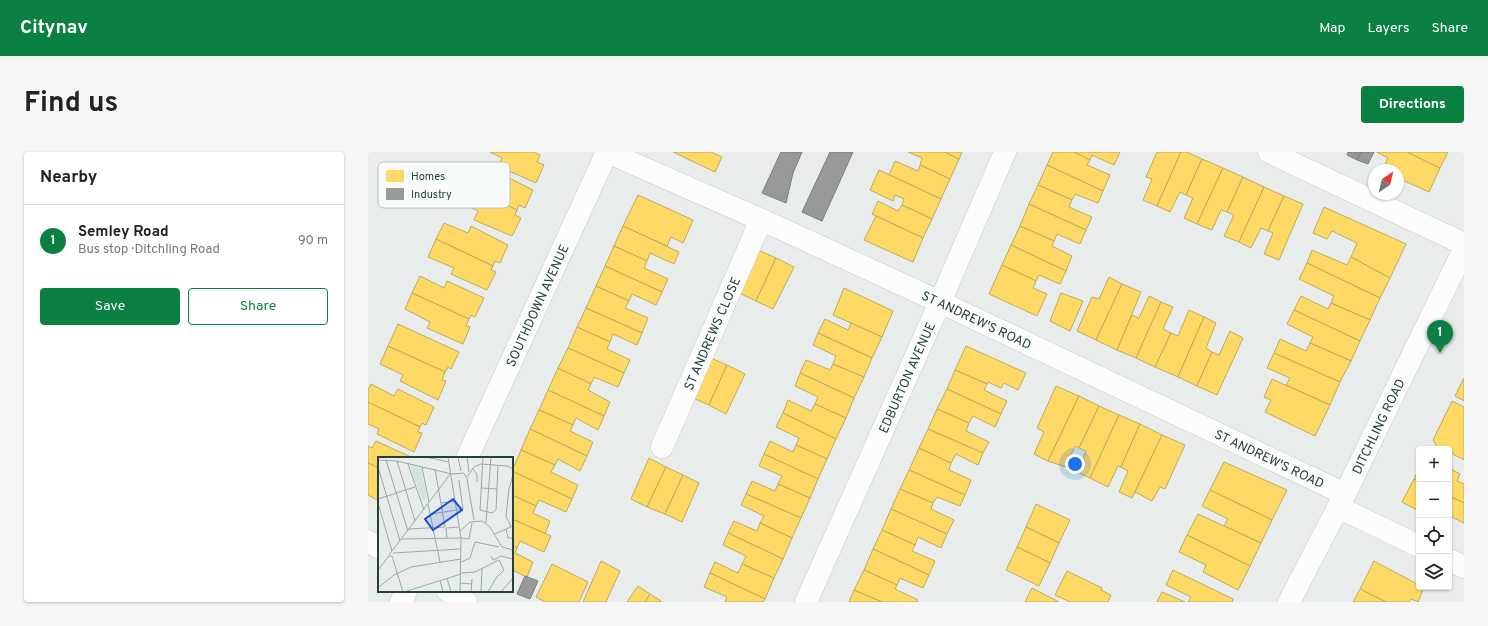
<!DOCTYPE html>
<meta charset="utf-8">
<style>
body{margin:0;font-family:Overpass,sans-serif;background:#f6f6f6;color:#222}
.controls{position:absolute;right:12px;bottom:12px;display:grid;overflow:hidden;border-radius:4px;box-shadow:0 1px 3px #0004}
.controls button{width:36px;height:36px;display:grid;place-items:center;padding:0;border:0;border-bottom:1px solid #e0e0e0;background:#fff;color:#222;font:20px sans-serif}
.compass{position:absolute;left:1000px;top:12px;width:36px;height:36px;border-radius:50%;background:#fff;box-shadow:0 1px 3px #0004;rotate:35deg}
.you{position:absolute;left:707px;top:312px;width:14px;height:14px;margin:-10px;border:3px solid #fff;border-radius:50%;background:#1a73e8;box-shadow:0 0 0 6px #1a73e833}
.badge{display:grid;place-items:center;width:26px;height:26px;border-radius:50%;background:#0b8043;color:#fff;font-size:13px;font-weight:700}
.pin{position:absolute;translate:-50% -33px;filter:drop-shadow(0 1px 2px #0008)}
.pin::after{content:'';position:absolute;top:21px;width:14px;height:12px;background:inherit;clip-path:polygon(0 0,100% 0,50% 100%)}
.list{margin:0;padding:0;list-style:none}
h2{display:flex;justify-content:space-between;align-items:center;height:52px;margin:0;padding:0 16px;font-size:17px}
h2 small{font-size:13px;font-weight:400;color:#767676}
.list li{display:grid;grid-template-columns:26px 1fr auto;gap:12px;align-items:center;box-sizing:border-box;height:72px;padding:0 16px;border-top:1px solid #e0e0e0}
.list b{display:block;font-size:15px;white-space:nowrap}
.list p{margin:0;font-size:13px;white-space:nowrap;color:#767676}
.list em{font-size:13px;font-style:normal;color:#767676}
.actions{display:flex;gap:8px;padding:12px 16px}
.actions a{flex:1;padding:9px 0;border:1px solid #0b8043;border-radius:4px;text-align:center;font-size:14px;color:#0b8043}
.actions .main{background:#0b8043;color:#fff}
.icon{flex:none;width:22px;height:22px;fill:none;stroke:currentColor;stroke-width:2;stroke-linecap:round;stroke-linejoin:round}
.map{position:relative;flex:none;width:1096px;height:450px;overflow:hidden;border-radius:4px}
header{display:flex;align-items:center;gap:24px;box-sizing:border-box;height:56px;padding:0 20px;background:#0b8043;color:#fff}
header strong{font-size:19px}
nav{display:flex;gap:22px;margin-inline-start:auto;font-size:14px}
.intro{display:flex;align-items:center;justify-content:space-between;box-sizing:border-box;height:96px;padding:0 24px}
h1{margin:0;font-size:28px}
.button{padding:10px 18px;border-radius:4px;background:#0b8043;color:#fff;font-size:14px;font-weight:700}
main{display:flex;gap:24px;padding:0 24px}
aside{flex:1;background:#fff;border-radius:4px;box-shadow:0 1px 3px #0004}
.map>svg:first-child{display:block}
</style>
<header>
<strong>Citynav</strong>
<nav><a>Map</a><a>Layers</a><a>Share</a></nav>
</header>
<div class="intro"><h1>Find us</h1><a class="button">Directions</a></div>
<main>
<aside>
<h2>Nearby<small></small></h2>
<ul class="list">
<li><span class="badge">1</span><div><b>Semley Road</b><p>Bus stop · Ditchling Road</p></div><em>90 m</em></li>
</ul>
<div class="actions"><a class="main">Save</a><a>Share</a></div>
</aside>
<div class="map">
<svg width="1096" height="450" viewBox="0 0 1096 450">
<rect width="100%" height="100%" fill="#e8edeb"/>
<g fill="#ffd966" stroke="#bdac59">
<path d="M122,0H166L172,3L169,10L176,13L168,31L130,14L134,6Z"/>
<path d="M305,0H343L354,5L347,20Z"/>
<path d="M540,0H577L591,7L582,27L552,13L554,6Z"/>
<path d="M577,0H594L591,7Z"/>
<path d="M685,0H706L722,8L719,13L742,23L735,39L679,13Z"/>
<path d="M706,0H752L746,13L724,3L722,8Z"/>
<path d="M789,0H813L789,54L775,48L784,27L778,25Z"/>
<path d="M813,0H819L834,7L818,43L812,40L802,60L789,54Z"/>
<path d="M1009,0H1039L1072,16L1061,40L1030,26V18H1014L1020,6Z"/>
<path d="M1039,0H1080L1072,16Z"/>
<path d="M834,7L855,16L829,72L816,66L825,46L818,43Z"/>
<path d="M527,9L550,19L552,13L582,27L573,47L521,23Z"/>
<path d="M679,13L735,39L730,51L707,42L704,48L670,33Z"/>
<path d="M100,16L123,28L127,19L165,38L157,56L151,53L149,58L93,32Z"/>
<path d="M855,16L875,25L859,60L853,58L844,78L829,72Z"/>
<path d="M511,18L573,47L564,67L534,53L536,47L527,43L525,49L502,38Z"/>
<path d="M875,25L896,35L871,90L856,84L866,63L859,60Z"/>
<path d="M93,32L149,58L147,63L153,66L144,84L106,68L110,59L86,47Z"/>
<path d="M670,33L704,48L701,55L724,65L718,78L661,52Z"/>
<path d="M896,35L916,44L900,79L893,76L883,96L871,90Z"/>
<path d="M270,43L325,68L315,91L303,85L299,94L255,74Z"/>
<path d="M916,44L935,52L911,108L896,102L905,81L900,79Z"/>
<path d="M510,49L530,59L534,53L564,67L555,86L504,62Z"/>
<path d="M661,52L718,78L712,92L689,82L686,89L652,74Z"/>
<path d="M956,55L1038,92L1022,126L983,105L989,91L964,79L959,87L945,81Z"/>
<path d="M508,64L555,86L545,110L496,88Z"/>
<path d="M76,71L100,81L103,74L140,93L132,111L127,109L125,114L68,87Z"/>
<path d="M255,74L311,100L306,112L282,101L279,109L246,94Z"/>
<path d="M652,74L686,89L684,94L704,104L698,119L643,93Z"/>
<path d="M68,87L125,114L123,118L128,120L119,138L83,122L86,116L60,105Z"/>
<path d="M643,93L698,119L692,132L671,123L668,129L634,113Z"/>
<path d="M246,94L279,109L276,116L300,127L294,140L237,114Z"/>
<path d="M390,98L408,106L388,149L371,141Z"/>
<path d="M944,98L979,113L983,105L1022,126L1012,146L939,111Z"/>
<path d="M408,106L426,115L405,157L388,149Z"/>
<path d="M939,111L1012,146L1002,168L963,151L966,144L931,127Z"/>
<path d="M634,113L668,129L665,136L679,142L669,164L621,142Z"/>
<path d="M237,114L294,140L288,153L264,142L261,149L228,134Z"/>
<path d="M52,124L76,136L79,129L116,146L107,165L103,163L101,167L44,141Z"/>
<path d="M741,125L754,132L728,188L709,179L724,145L731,147Z"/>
<path d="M754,132L773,140L749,198L728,188Z"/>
<path d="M228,134L261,149L257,156L280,166L274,181L218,156Z"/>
<path d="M476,136L525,159L514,185L465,163Z"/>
<path d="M44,141L101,167L98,174L102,175L95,192L59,176L62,170L37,157Z"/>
<path d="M693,141L715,149L702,179L682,169Z"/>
<path d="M781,144L793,150L768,206L749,198L764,163L771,166Z"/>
<path d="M933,144L960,157L963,151L1002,168L992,189L926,158Z"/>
<path d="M793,150L805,155L795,177L803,181L787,215L768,206Z"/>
<path d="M218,156L274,181L269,193L245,182L242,190L209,175Z"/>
<path d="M821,158L836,165L810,225L787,215L803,181L810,184Z"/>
<path d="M926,158L992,189L983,209L942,191L945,185L919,172Z"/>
<path d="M836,165L848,171L838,196L844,200L829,234L810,225Z"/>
<path d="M457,167L480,178L483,171L514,185L504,206L450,181Z"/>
<path d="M30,172L91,200L83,217L80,215L77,220L20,194Z"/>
<path d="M209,175L242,190L239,197L262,208L256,221L200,196Z"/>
<path d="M862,179L875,186L849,243L829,234L844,200L851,203Z"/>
<path d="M450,181L504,206L496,225L465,212L468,204L445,193Z"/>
<path d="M912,187L938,199L942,191L983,209L972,230L906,201Z"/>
<path d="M20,194L77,220L74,228L78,229L70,248L32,229L35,223L12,212Z"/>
<path d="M598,194L658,221L650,238L636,231L633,236L620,230L619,232L587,218Z"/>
<path d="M200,196L256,221L250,235L226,225L223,232L190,216Z"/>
<path d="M906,201L972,230L962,253L918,233L922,226L899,216Z"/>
<path d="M341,205L359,213L341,253L323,245Z"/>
<path d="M438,208L462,218L465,212L496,225L486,246L432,221Z"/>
<path d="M359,213L377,222L358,262L341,253Z"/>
<path d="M190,216L223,232L220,238L242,250L236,264L180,238Z"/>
<path d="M587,218L619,232L616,238L639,249L633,262L579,237Z"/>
<path d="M432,221L486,246L478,266L447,252L450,245L427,234Z"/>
<path d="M1096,226V249L1087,244Z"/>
<path d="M904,227L962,253L947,284L897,260L903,248L896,245Z"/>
<path d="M3,232L26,244L30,237L66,255L58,273L54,271L52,275L0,250V238Z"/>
<path d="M688,234L711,244L680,309L666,302L676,280L669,276Z"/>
<path d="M579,237L633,262L627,275L605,264L601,271L569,257Z"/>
<path d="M180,238L236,264L230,278L208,266L205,273L171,258Z"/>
<path d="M711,244L731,254L711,296L707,294L698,315L680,309Z"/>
<path d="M420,248L443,259L447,252L478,266L468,287L415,261Z"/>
<path d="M1084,249L1096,255V308L1081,300V297H1074L1069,295L1065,288Z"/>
<path d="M0,250L52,275L50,280L54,281L46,300L9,282L11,277L0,272Z"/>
<path d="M731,254L751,263L722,326L709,320L718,299L711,296Z"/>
<path d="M569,257L601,271L598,279L621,290L615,301L560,277Z"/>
<path d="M171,258L205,273L202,279L225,290L219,304L162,277Z"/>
<path d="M415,261L468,287L459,307L428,293L431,286L408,275Z"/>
<path d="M751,263L772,272L753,315L750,314L740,335L722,326Z"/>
<path d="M772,272L794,283L764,346L751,340L760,319L753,315Z"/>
<path d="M162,277L219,304L212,319L190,307L187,313L153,298Z"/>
<path d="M560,277L615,301L610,313L588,302L583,311L551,296Z"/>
<path d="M794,283L817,293L797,337L792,335L784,349L767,340Z"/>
<path d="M8,289L43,305V306H11V316L0,311V294L4,296Z"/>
<path d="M402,289L425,300L428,293L459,307L450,327L396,302Z"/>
<path d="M551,296L583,311L581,318L603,328L597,343L541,318Z"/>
<path d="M153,298L187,313L183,320L210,333L204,347L144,319Z"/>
<path d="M396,302L450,327L442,346L410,332L414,324L391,314Z"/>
<path d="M281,306L298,315L279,355L263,347Z"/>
<path d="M856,310L919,338L904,368L842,338Z"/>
<path d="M0,311L11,316V349L0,343Z"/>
<path d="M298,315L315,323L297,362L279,355Z"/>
<path d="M1051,316V329L1046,327Z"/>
<path d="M1081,316L1092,322L1089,329L1096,332V351L1081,344Z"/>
<path d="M541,318L597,343L592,354L569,345L565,351L532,337Z"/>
<path d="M144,319L204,347L198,360L171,348L168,354L144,343Z"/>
<path d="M315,323L331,331L314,370L297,362Z"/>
<path d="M1046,327L1051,329V359L1034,350Z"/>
<path d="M384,329L407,339L410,332L442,346L433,366L378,342Z"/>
<path d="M532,337L565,351L563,357L586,368L579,382L523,357Z"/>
<path d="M842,338L904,368L893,391L856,374L860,367L834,354Z"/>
<path d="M378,342L433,366L424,386L392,371L396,364L373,353Z"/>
<path d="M144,343L168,354L165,361L182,369L177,382L144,367Z"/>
<path d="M1081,344L1096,351V371L1084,365L1081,371Z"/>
<path d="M668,352L702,368L691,391L658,375Z"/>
<path d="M523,357L579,382L573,396L550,385L547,393L514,378Z"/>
<path d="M830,362L893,391L882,414L819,383Z"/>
<path d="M144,367L183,384L176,400L152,389L149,396L144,393Z"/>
<path d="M366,369L389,379L392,371L424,386L415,407L360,381Z"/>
<path d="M658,375L691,391L682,411L649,395Z"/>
<path d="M514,378L547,393L544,399L567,409L561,423L505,397Z"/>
<path d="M360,381L415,407L406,426L374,412L378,404L355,393Z"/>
<path d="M819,383L882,414L870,438L835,420L838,413L811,400Z"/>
<path d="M144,393L149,396L147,401L165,410L159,425L144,418Z"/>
<path d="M649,395L682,411L671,434L638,418Z"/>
<path d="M505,397L561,423L555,436L532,426L529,433L496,418Z"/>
<path d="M233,409L252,419L238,450H215Z"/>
<path d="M1006,409L1051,433V435H1056L1050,450L1043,447L1041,450H1018L992,437Z"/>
<path d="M347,410L370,421L374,412L406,426L397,447L342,421Z"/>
<path d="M184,412L220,430L211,450H177L168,445Z"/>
<path d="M496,418L529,433L527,437L550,448L549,450H514L486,438Z"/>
<path d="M805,418L865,447L864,450H820L823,445L798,433Z"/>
<path d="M699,419L734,436L733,438L743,443L740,450H702L687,443Z"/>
<path d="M342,421L397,447L395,450H357L359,445L336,435Z"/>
<path d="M270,434L282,442L277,450H259Z"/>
<path d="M664,436L691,450H657Z"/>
<path d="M992,437L1018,450H985Z"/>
<path d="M486,438L514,450H481Z"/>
<path d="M794,440L817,450H789Z"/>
<path d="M282,442L293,449V450H277Z"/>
</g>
<g fill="#999" stroke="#767f7c">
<path d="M413,0H434L425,21L418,51L394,41Z"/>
<path d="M462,0H485L454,69L434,60Z"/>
<path d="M980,0H993L989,8L979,3Z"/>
<path d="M993,0H1006L1000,12L989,8Z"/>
<path d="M157,424L170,429L162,447L149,442Z"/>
</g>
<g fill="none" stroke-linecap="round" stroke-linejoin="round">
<g stroke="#c5cac8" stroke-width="23">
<g id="street">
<path id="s1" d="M239,0L414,77L572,150L977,342"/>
<path d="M901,0L1096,92"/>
<path id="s2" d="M294,295L393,68"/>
<path id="s3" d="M99,306L239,0"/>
<path d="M970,355L1051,394"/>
<path d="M0,389L11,396"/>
<path d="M1081,408L1096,415"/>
<path d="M80,439L98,450"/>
<path d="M33,450L38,439"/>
<path id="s4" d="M438,450L572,150L637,0"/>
</g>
</g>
<g stroke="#c3cbc8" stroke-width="23">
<g id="secondary">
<path id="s5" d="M921,450L977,342L1096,97"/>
</g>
</g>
<use href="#street" stroke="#fcfcfc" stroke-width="22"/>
<use href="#secondary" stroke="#fcfcfc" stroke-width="22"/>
</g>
<g text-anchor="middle" stroke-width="4" stroke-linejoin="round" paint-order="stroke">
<g font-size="13" fill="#24423a" stroke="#f7fbf9">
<text dy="5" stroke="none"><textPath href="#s3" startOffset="168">SOUTHDOWN AVENUE</textPath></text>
<text dy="5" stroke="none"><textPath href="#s1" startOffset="406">ST ANDREW'S ROAD</textPath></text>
<text dy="5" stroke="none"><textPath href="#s2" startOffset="124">ST ANDREWS CLOSE</textPath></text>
<text dy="5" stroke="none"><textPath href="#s4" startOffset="246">EDBURTON AVENUE</textPath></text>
<text dy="5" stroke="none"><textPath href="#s5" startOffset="197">DITCHLING ROAD</textPath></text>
<text dy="5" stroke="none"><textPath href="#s1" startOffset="730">ST ANDREW'S ROAD</textPath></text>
</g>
</g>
<g transform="translate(10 305)">
<rect width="135" height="135" fill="#e8edeb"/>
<path d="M32,8L43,11L49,41L44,44Z" fill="#d1e6d8"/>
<path fill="none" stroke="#9aa9a4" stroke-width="1" d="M48,0L71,5M70,0L83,81L82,135M80,0L83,14M89,0L91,15M105,0L102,53L114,56L118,53L120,8M0,3L19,4L74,17L86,16L89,22L96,63M8,3L30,74M19,4L37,64M30,7L46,53M0,10L22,84M44,10L51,45M94,11L99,17V25M89,20L96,10L103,7L129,9L135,12M103,31L119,32M0,42L37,30M0,46L14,94M63,46L77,44M50,47L62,105M79,53L85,52L81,23M53,57L79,53M108,66L113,0M133,70L128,59L131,32L135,18M31,72L67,70L57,12M128,72L130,81H135M82,74L92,65L104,64L112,70L124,90L135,93M117,77L135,69M69,81L68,71L81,70M83,81L91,82L94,66M24,82L83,81M15,96L82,92M11,98L73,16M113,99L115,103L123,99L135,102M83,105L92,101L97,85L121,90M0,113L11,99H14L25,135M83,116L97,115L121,103L126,113L118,121L110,135M69,121L73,135M62,123L65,135M82,126L94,127M1,130L16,118L33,110L83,102M26,135L83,117M93,135L94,122M103,135L104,112M123,135L135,121"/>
<path fill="#1d4ed8" fill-opacity="0.15" stroke="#1d4ed8" stroke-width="2" d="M75,42L84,53L55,73L47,62Z"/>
<rect width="135" height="135" fill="none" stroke="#24423a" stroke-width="2"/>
</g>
<rect x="10" y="10" width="132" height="46" rx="6" fill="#f7fbf9" stroke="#b8c4c0" stroke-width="1"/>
<rect x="18" y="18" width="18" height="12" fill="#ffd966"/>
<rect x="18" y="36" width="18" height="12" fill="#999"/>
<g font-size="11" fill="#24423a">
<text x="43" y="28">Homes</text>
<text x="43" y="46">Industry</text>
</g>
</svg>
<div class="controls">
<button>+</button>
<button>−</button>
<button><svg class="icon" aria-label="locate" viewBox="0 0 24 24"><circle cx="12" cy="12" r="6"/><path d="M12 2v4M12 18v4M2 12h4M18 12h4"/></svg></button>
<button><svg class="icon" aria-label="layers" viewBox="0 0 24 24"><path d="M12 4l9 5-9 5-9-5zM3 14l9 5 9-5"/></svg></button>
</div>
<svg class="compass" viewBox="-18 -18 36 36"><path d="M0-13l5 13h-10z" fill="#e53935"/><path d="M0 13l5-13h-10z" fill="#767676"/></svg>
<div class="you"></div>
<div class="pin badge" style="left:1072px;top:201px">1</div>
</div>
</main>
